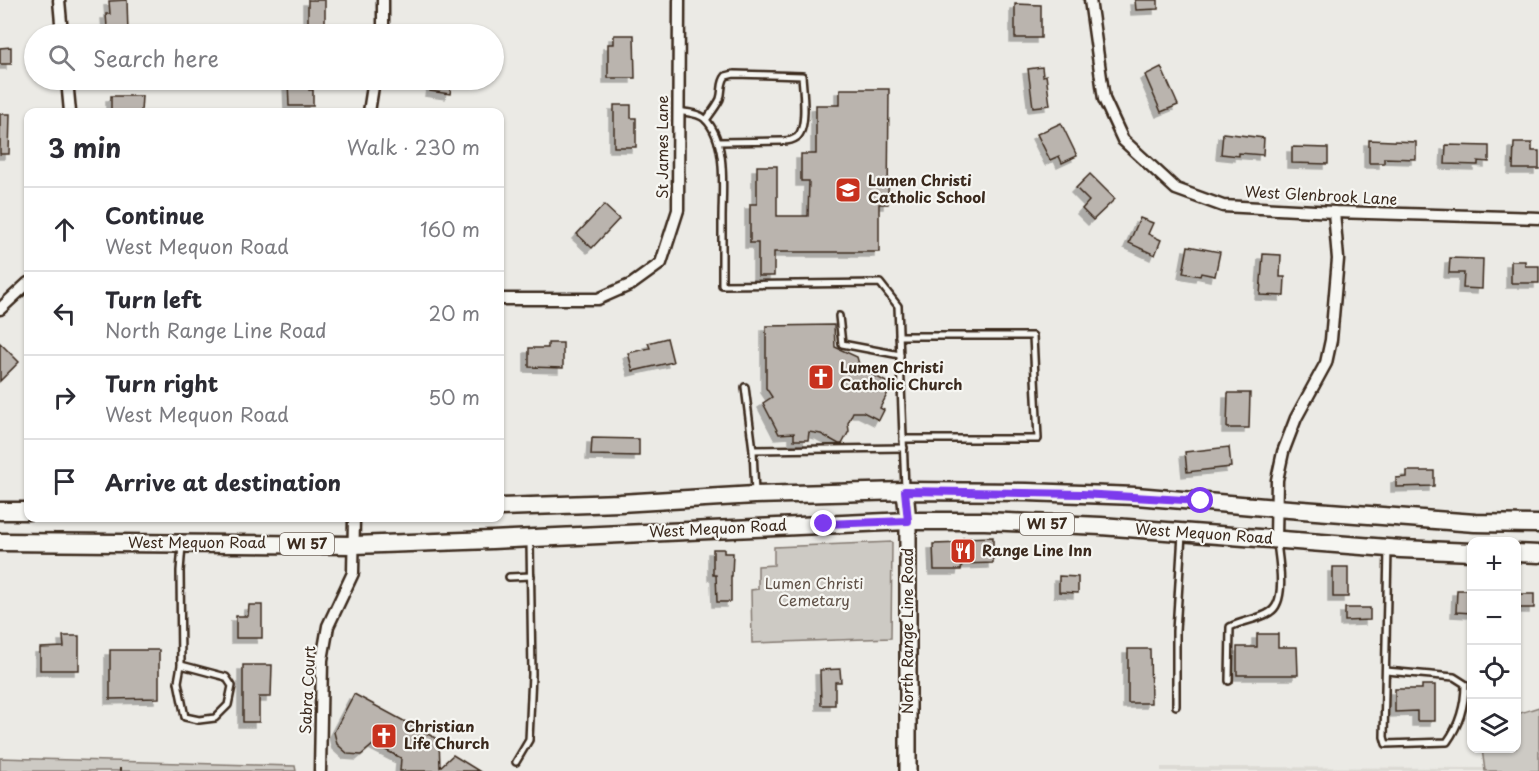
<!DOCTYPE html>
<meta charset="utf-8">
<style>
body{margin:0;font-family:"Playpen Sans",sans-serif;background:#f2f2f3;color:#2b2b33}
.controls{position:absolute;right:18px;bottom:18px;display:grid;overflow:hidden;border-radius:12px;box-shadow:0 2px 4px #0004}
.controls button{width:54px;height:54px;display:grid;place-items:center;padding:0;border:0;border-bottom:2px solid #e1e1e2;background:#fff;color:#2b2b33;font:30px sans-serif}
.stop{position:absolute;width:18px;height:18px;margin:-14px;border:4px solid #7c3aed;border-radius:50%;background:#fff}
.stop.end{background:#7c3aed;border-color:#fff;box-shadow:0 2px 6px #0008}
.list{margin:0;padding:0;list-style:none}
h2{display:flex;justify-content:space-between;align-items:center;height:78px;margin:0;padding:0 24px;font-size:26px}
h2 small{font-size:20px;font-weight:400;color:#7c7c81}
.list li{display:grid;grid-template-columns:39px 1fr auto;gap:18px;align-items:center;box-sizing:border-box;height:84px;padding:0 24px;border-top:2px solid #e1e1e2}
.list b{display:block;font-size:22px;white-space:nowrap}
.list p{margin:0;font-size:20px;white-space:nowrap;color:#7c7c81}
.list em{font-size:20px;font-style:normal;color:#7c7c81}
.icon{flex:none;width:33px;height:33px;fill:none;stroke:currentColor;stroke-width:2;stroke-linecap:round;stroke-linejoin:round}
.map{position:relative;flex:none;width:1539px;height:771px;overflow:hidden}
.search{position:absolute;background:#fff;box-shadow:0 2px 4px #0004;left:24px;top:24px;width:480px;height:66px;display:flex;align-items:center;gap:15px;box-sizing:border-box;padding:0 21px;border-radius:33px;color:#7c7c81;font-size:22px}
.panel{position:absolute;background:#fff;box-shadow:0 2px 4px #0004;left:24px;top:108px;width:480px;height:414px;border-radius:12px}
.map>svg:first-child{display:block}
</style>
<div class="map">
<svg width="1539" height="771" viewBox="0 0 1539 771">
<defs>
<filter id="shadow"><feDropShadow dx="-5" dy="5" stdDeviation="0" flood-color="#0004"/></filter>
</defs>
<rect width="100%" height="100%" fill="#ebeae5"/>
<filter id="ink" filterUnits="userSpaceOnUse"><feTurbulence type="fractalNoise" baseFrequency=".0167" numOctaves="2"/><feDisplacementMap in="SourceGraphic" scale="12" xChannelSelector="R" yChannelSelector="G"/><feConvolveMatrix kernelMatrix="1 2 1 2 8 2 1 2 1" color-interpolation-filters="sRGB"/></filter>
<g filter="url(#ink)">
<path fill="#dcdad4" d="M1161,767L1485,768V771H1161Z"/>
<g fill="#cdcac4" stroke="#847a71" stroke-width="1.5">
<path d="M892,542L891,638L752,643L751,590L758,589V566L774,565V547Z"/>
<path d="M1539,707V771H1485L1482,749L1516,748L1517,714Z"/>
<path d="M0,758L295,766L296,771H0Z"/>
</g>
<g fill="#bab4ae" stroke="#3b2a1e" stroke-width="1.5" filter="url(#shadow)">
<path d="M127,0L128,34H114V27H107L106,14H110L109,1Z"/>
<rect x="308" y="0" width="17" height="34"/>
<path d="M1135,0H1158V9L1136,10Z"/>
<path d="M1015,4L1041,5V38H1015Z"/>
<path d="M614,35H634L635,78H608V44H614Z"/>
<path d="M11,47V64H0V48Z"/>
<path d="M1042,67L1043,76L1046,75L1050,105L1033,107L1028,69Z"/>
<path d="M1161,67L1178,105L1161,112L1145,75Z"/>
<path d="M288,80H309V90H313V106H289Z"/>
<path d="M432,80H452L450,94L430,91Z"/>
<path d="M840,89H889L888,204H879V252H774V276H758V243H750V204H757V166H777V216H808L809,181H801V154H816V105H840Z"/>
<path d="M111,96H142L141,112H111Z"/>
<path d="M614,105H631V118H636V147H614Z"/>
<path d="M0,114H10L9,154H0Z"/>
<path d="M1061,123L1077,156L1062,163L1059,156L1050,160L1037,134Z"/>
<path d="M1223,133L1264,138L1263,155L1239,153V156L1221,154Z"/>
<path d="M1369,140L1416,142V159L1384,158V163H1369Z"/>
<path d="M1514,143H1532V151H1539V169H1513Z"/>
<path d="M1446,145L1489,146V162L1478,161V165L1445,164Z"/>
<path d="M1292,147L1328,148V164L1292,163Z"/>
<path d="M1090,174L1115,199L1093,220L1082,209L1089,201L1076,188Z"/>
<path d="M604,205L619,219L592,248L577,234Z"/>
<path d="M1140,218L1153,223L1148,234L1161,240L1155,255L1129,243Z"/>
<path d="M1188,246L1220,252L1215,276L1201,273L1200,276L1183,273Z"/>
<path d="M1263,254L1281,255L1280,277H1285L1284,296L1260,295Z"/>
<path d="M1450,258L1483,259L1482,289L1463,288L1464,273H1449Z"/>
<path d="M1511,261H1525V266H1539V283H1511Z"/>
<path d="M834,325L835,347L857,357L860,368L892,385L880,408L884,410L879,420L863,412H853L848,423L849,431L842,444H839L821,434L809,432L808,440H794V433L779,434L763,403L772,397L766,388V326Z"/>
<path d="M667,338L673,362L633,371L628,353L650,348L648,343Z"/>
<path d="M0,343L19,362L0,381Z"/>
<path d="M548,343H563V368L529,367V348H548Z"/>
<path d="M1228,393H1250L1249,428H1227Z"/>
<path d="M592,438L639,439V456L591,455Z"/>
<path d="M1229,447L1231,467L1187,472L1185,452Z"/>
<path d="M1407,471H1434V486L1396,487V478L1407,477Z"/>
<path d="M993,537V563L962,564L961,570H934L933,544L963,543V538Z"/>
<path d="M713,549H724V553H733L732,576H731V602H717L716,575H713Z"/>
<rect x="1333" y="567" width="15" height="30"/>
<path d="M1059,576L1078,577V593L1059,592Z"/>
<path d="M1457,590H1472V613L1456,612Z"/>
<rect x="1516" y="594" width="18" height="14"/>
<path d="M249,605H262V638H236V616H248Z"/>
<path d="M1345,608H1370V620L1345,621Z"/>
<path d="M1257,634H1278V647H1297L1298,675H1237V647H1257Z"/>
<path d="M63,636H79V670H40V648L64,647Z"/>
<path d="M1128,649H1150L1151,703H1128Z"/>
<path d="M110,650H159V698L110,699Z"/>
<path d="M243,665H272L271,697H259V722H243Z"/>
<path d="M840,669L841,682H835V705H821L820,670Z"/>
<path d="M1422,685H1435V721H1417V711L1395,712V689H1422Z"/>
<path d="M354,694L439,740L440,767L453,755L479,771H400L401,758L374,744L361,755L348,754L337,744L334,732Z"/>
</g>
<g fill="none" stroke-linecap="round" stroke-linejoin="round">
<g stroke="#3b2a1e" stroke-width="10">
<g id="lane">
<path d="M678,111C687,113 699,113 705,119C728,142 722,189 722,219C722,241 722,263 722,285L880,283L898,306L905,489"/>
<path d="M706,120C711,113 716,107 720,99C723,90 720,83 726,76L734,74L802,76C803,90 808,128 797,137C793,140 788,141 783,141L718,142"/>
<path d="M839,316L842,344L900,355"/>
<path d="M899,336H1033L1038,439H903"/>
<path d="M745,387L753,450L755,493"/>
<path d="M753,450L904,448"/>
<path d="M509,577L531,576"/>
<path d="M181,665L226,677L232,686L228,705L215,718L199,720L185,717L178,682L181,665L180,571L182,545"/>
<path d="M1386,671L1454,677L1465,684C1465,706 1460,724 1447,742L1386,744L1384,737L1388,549"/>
<path d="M1229,681L1230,627C1243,620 1258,620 1270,612C1287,602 1279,560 1277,543"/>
<path d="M1176,706V631L1182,534"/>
<path d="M516,762L529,740L532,674L530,542"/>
</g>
</g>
<g stroke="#3b2a1e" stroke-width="15">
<g id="street">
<path d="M59,0L62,34"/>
<path d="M1090,0L1104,99L1123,140L1176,189L1223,206L1334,212L1539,218"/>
<path d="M381,34L383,25V0"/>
<path d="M67,80L70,112"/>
<path d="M369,112L374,80"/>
<path d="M500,299H598L632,284L661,263L678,210L679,0"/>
<path d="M0,309L28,283"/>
<path d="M1276,539L1277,480L1283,452L1296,418L1326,363L1331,340L1338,259L1334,212"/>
<path d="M320,771L322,660L328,626L353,573L354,518"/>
</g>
</g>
<g stroke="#3b2a1e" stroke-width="20">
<path id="secondary" d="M905,491L908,521V771"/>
</g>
<g stroke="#3b2a1e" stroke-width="21">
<g id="primary">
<path d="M500,507L620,503L755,495L905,491L1027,492L1136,496L1276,508L1475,523L1539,524"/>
<path d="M0,511H28"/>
<path d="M0,542L354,545L492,540L908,521H985L1101,526L1401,549L1472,552"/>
<path d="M1516,553L1539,554"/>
</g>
</g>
<path stroke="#3b2a1e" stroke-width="2" stroke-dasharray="6 4.5" stroke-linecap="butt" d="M120,771V768"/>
<use href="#lane" stroke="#f6f6f2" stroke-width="5"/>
<use href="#street" stroke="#f6f6f2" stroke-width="10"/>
<use href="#secondary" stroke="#f6f6f2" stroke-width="15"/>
<use href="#primary" stroke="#f6f6f2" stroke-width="16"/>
</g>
</g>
<g fill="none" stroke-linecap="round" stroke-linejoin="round" filter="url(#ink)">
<path stroke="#7c3aed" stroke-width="8" d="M824,524L908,521L905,491L1082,494L1201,501"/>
</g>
<defs>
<g id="school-square" transform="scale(1.35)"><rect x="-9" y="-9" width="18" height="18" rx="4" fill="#c8321e" stroke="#f6f6f2"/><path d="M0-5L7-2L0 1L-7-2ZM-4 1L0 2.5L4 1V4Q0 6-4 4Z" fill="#fff"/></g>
<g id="church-square" transform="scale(1.35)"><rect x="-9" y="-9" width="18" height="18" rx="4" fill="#c8321e" stroke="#f6f6f2"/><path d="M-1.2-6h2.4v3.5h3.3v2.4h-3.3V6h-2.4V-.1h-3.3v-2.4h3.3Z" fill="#fff"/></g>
<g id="restaurant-square" transform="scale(1.35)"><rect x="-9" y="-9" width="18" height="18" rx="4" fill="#c8321e" stroke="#f6f6f2"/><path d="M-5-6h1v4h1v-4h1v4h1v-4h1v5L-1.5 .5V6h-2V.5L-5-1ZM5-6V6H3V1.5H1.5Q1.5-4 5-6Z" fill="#fff"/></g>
</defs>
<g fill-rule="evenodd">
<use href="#school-square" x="848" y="190"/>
<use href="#church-square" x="821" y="377"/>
<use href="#restaurant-square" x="963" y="551"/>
<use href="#church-square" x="384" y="736"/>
</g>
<g text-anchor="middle" stroke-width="4.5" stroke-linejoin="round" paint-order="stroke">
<g fill="#f6f6f2" stroke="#73675e" stroke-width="1.5">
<rect x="1020" y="513" width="54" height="22" rx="4.5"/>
<rect x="280" y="533" width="54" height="22" rx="4.5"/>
</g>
<g font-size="14" font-weight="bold" fill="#3b2a1e">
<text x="1047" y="529">WI 57</text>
<text x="307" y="549">WI 57</text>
</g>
<g font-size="15" fill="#3b2a1e" stroke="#f6f6f2">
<text transform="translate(663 147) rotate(-90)" y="5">St James Lane</text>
<text transform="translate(1321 196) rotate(3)" y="5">West Glenbrook Lane</text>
<text transform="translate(718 529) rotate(-3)" y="5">West Mequon Road</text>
<text transform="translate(1204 534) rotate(4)" y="5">West Mequon Road</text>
<text x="197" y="548">West Mequon Road</text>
<text transform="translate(908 631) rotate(-90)" y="5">North Range Line Road</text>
<text transform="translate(308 690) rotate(-87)" y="5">Sabra Court</text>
</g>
<g font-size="15" font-weight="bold" fill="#3b2a1e" stroke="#f6f6f2" text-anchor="start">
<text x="868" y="186">Lumen Christi<tspan x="868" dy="17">Catholic School</tspan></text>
<text x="840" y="373">Lumen Christi<tspan x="840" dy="17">Catholic Church</tspan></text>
<text x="982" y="556">Range Line Inn</text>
<text x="404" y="732">Christian<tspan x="404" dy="17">Life Church</tspan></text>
</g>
<g font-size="15" fill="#605248" stroke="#f6f6f2">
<text x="814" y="589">Lumen Christi<tspan x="814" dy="17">Cemetary</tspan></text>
</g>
</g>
</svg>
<div class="controls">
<button>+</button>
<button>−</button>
<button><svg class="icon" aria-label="locate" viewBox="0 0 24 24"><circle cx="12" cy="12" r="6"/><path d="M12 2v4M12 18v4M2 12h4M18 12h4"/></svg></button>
<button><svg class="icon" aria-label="layers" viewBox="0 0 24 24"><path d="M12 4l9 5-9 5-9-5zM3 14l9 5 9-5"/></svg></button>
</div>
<div class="stop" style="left:1201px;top:501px"></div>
<div class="stop end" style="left:824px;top:524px"></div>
<div class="search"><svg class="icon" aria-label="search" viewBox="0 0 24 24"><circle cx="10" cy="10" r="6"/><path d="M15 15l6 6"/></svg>Search here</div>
<section class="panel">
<h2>3 min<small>Walk · 230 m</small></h2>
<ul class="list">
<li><svg class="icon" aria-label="ahead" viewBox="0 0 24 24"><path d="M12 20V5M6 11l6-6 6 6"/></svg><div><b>Continue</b><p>West Mequon Road</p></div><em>160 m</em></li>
<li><svg class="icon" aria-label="left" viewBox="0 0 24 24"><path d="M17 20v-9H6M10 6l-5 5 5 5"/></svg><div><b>Turn left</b><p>North Range Line Road</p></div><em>20 m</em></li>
<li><svg class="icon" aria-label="right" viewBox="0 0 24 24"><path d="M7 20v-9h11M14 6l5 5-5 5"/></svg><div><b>Turn right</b><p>West Mequon Road</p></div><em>50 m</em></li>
<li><svg class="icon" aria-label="arrive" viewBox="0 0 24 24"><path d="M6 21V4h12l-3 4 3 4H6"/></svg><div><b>Arrive at destination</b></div></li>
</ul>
</section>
</div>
